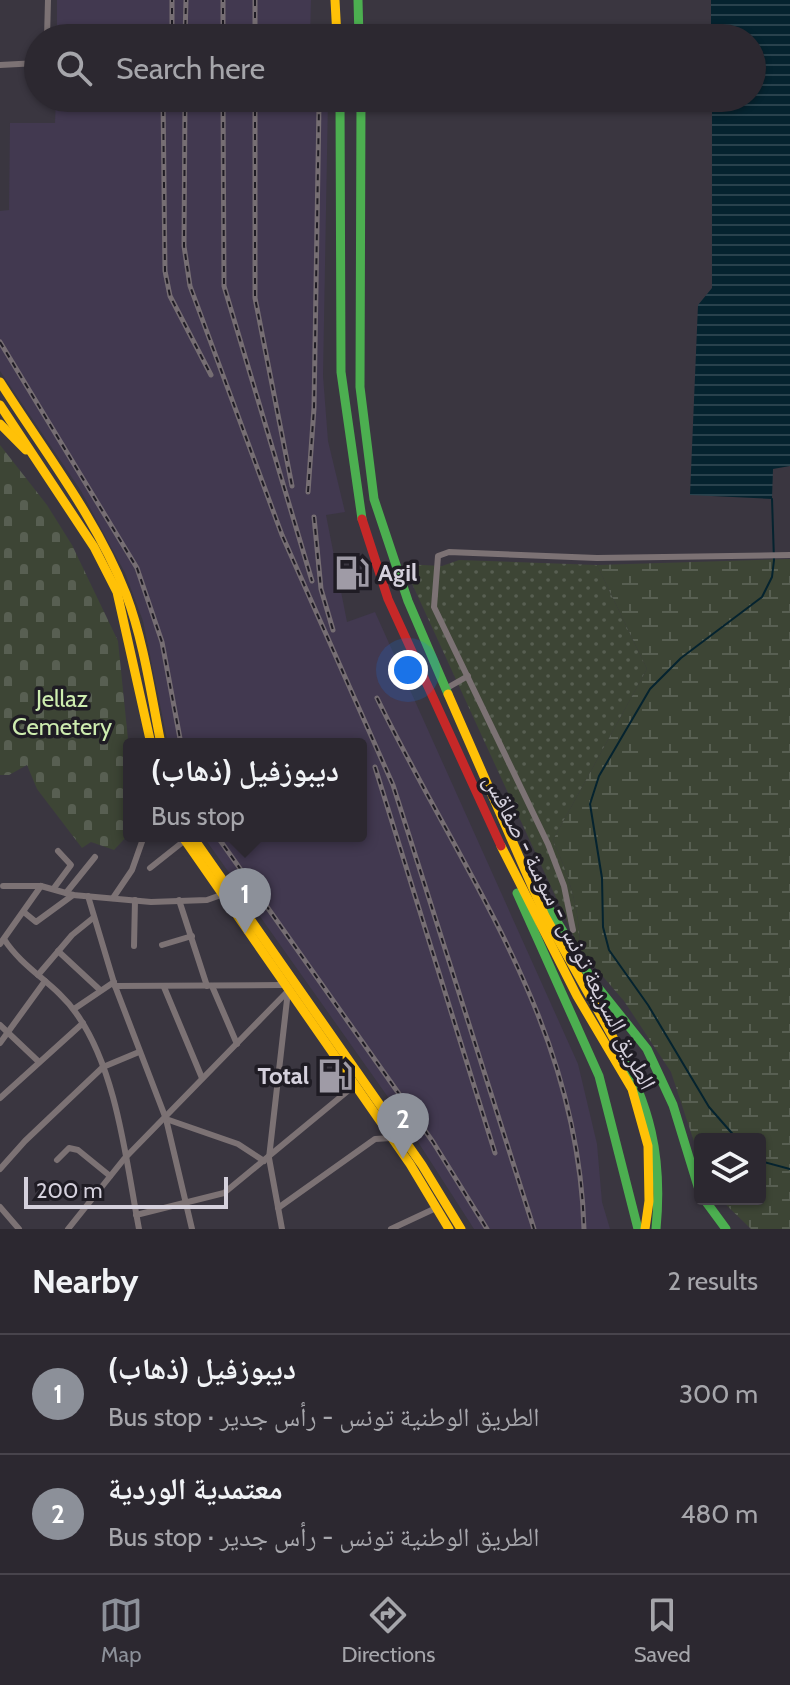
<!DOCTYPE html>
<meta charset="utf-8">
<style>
body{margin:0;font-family:Cabin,"Noto Naskh Arabic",sans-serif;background:#38343c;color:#f1f3f6}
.controls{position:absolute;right:24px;bottom:24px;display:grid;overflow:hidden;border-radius:8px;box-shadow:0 2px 6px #0004}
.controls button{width:72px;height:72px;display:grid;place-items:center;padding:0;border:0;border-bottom:2px solid #48444c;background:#2c2830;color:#f1f3f6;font:40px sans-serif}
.scale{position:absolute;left:24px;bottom:20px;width:204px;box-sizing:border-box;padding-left:8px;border:4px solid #d5d1dd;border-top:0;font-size:22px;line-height:28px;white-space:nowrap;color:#d5d1dd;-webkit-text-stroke:6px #1f1c24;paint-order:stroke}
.you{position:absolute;left:408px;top:670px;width:28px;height:28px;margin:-20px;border:6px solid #fff;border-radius:50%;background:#1a73e8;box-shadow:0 0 0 12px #1a73e833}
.badge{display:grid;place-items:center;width:52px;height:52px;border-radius:50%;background:#8c9099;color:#fff;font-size:26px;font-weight:700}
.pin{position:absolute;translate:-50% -66px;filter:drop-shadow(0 2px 4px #0008)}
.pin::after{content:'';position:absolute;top:42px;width:28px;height:24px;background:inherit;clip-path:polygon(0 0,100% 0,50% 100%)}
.popup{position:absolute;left:123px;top:738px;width:244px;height:104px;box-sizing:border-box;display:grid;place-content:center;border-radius:8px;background:#2c2830;filter:drop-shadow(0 2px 6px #0005);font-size:26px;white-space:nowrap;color:#a6a6ab}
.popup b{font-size:30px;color:#f1f3f6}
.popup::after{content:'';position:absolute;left:50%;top:100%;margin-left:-16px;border:16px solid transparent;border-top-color:#2c2830}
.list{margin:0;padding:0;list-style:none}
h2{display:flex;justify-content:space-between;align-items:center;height:104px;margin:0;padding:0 32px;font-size:34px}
h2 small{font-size:26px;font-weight:400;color:#a6a6ab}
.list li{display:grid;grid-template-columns:52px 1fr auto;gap:24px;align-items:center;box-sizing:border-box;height:120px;padding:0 32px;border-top:2px solid #48444c}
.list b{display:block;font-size:30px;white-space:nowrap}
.list p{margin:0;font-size:26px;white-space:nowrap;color:#a6a6ab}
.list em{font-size:26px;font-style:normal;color:#a6a6ab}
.icon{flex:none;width:44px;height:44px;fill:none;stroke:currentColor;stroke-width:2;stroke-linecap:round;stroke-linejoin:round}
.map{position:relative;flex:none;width:790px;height:1229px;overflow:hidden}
.search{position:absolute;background:#2c2830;box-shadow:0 2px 6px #0004;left:24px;right:24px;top:24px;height:88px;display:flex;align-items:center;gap:20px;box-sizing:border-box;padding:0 28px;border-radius:44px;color:#a6a6ab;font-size:30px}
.sheet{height:344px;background:#2c2830}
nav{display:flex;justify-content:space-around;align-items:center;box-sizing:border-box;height:112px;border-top:2px solid #48444c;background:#2c2830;font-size:22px;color:#a6a6ab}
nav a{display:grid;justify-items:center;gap:4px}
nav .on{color:#8c9099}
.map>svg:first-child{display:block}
</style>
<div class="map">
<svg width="790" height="1229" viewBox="0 0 790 1229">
<defs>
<pattern id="grass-dots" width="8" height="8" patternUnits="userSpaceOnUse" patternTransform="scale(2)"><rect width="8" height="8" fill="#3d4535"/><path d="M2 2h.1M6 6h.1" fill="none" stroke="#585f52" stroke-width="1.8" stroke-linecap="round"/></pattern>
<pattern id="wetland-marsh" width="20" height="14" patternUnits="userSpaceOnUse" patternTransform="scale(2)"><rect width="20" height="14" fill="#3d4535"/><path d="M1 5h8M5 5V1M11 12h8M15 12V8" fill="none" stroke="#585f52"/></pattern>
<pattern id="cemetery-stones" width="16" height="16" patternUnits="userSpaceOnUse" patternTransform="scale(2)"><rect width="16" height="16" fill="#3d4535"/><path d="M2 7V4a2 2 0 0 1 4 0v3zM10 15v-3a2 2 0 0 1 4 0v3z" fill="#585f52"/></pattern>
<pattern id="water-rules" width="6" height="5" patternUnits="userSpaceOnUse" patternTransform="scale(2)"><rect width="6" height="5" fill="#05232f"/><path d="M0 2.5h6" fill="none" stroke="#29424d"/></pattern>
</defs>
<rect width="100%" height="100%" fill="#3a3640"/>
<g fill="#423950">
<path d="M57,0H311L310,38H57Z"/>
<path d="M56,98L328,99L323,376L328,441L345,512L326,515L347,622L375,612L578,1064L597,1144L602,1202L610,1229H474L400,1114L203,836H361V744H168L143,621L125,573L81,491L0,371V211L9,210L10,123H55Z"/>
</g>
<path fill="url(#grass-dots)" d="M459,560L597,565L647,669L553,840C569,876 580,909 580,950L403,564L442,566Z"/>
<path fill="url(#wetland-marsh)" d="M790,559V1229H751L720,1199H760V1139H700V1160L671,1072L624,1001L580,950C580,909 569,876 553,840L647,669L597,565Z"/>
<path fill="url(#cemetery-stones)" d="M0,445L47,505L72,545L118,641L129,749V834L114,850L91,842L82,848L37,789L27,765L9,775H0Z"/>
<path fill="url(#water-rules)" d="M711,0H790V466L773,469L772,499L690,495L698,305L712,288V98H752V38H711Z"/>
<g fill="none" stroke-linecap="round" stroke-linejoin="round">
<g stroke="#05232f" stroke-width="2">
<path d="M737,1139L709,1107L648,1005L609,950L603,927L602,878L590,804L599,776L650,689L681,658L762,597L772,577L774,560L772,499"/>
<path d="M760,1161L790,1169"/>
</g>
<g stroke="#7c7274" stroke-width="6">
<path d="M47,38L48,0"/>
<path d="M0,65L38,63"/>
<path d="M447,688L468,676"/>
<path d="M150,868L184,841"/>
<path d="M3,886H41L73,895L151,902L207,900L221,895"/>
<path d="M54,888L71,865L58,851"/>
<path d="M66,893L95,857"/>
<path d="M88,896L115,986L166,1119L192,1229"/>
<path d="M113,898L132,870L144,836"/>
<path d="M179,900L207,986"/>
<path d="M25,913L36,922L73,895"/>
<path d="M573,930L564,886L548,844L434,607L438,556L449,552L597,558L790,555"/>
<path d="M4,939C23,969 56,984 76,1013C117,1070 126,1161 139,1229"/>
<path d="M0,944L41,886"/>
<path d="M162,945L192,936"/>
<path d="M134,946L135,900"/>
<path d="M58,951L100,990"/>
<path d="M38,975L72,935L93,918"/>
<path d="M115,986L284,985"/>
<path d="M212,986L237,1044"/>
<path d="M164,987L202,1078"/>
<path d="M74,1009L114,982"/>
<path d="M0,1025L39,1062"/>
<path d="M0,1043L45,981"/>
<path d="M0,1098L83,1023"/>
<path d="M166,1119L238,1144L264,1161"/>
<path d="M57,1160L69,1148L78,1150L110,1176"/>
<path d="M0,1169L25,1141L103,1067L139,1052"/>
<path d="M0,1207L19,1229"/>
<path d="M278,1208L375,1139L391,1138"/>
<path d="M136,1215L224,1193L355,1085"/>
<path d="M68,1229L124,1159L290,989"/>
<path d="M282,1229L269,1158L288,991"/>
<path d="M391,1229L436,1208"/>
</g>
<g stroke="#4caf50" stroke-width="9">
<path d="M358,0L359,38"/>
<path d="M340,98L341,372L362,519"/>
<path d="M361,98L360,387L374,499L408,601L448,694"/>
<path d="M517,893L599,1076L638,1229"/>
<path d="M543,898L592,980L647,1049L673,1105L700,1193"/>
<path d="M615,1041C650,1106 663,1156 656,1229"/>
<path d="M704,1199L726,1229"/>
</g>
<g stroke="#ffc107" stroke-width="9">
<path d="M335,0L337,38"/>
<path d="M0,382C43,450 97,519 126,594C144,642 151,694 161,744"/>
<path d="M0,405L94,547L117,592L151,744"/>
<path d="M0,424L26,450"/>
<path d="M448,694L545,916L615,1041"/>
<path d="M182,836L410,1164L449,1229"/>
<path d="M192,836L422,1165L461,1229"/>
<path d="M501,846L577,996L632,1089L648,1146L649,1201L645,1229"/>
</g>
<path stroke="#c62828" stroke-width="9" d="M362,519L388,599L501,846"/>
<g stroke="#766e73" stroke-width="5">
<g id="rail">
<path d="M255,0V38"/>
<path d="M172,38V0"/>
<path d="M185,38L186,0"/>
<path d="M223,38V0"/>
<path d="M163,98L165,271L170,296L211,375"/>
<path d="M185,98L184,246L190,286L282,535L393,785L534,1229"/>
<path d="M223,98L224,286L312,581"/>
<path d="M255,98V298L292,486"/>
<path d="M0,342L137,568L162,642L181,744"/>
<path d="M308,492L314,408L319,105"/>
<path d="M314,517L321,589L333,630"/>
<path d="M377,698C464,877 578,1021 584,1229"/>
<path d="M375,767L495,1153"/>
<path d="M217,836L433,1142L487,1229"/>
</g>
</g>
<use href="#rail" stroke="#1f1c24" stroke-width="2" stroke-dasharray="6" stroke-linecap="butt"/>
</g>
<defs>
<g id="fuel-bare" transform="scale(2.76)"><path d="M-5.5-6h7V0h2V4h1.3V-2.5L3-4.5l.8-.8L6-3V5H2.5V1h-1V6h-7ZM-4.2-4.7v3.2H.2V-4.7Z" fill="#9f9ba6" stroke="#1f1c24" stroke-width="2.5" paint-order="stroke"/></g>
</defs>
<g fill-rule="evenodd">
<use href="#fuel-bare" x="352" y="573"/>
<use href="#fuel-bare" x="335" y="1076"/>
</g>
<g text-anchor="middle" stroke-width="7" stroke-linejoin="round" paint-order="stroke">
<g font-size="24" font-weight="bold" fill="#d5d1dd" stroke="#1f1c24" text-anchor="start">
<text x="378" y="581">Agil</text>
<text x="309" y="1084" text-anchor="end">Total</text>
</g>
<g font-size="24" fill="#cdecaf" stroke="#1f1c24">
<text x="62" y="707">Jellaz<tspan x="62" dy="28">Cemetery</tspan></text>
</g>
<g font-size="24" fill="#d5d1dd" stroke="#1f1c24">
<text transform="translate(570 932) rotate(63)" y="8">الطريق السريعة تونس - سوسة - صفاقس</text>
</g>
</g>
</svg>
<div class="controls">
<button><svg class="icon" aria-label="layers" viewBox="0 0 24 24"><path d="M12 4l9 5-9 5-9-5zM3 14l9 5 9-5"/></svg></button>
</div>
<div class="scale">200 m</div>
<div class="you"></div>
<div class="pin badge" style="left:245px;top:934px">1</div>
<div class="popup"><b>ديبوزفيل (ذهاب)</b>Bus stop</div>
<div class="pin badge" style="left:403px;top:1159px">2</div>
<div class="search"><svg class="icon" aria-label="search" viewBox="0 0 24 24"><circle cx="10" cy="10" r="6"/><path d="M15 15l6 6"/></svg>Search here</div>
</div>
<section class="sheet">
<h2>Nearby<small>2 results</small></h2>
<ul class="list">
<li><span class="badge">1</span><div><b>ديبوزفيل (ذهاب)</b><p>Bus stop · الطريق الوطنية تونس - رأس جدير</p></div><em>300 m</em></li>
<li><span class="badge">2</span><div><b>معتمدية الوردية</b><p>Bus stop · الطريق الوطنية تونس - رأس جدير</p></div><em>480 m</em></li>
</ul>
</section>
<nav>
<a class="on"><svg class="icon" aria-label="map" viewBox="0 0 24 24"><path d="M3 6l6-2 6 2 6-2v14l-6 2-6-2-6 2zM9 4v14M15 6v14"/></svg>Map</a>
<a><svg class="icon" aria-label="directions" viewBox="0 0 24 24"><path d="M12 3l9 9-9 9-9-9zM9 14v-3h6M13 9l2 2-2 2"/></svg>Directions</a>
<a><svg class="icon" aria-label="saved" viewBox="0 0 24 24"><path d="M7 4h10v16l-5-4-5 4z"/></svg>Saved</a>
</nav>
